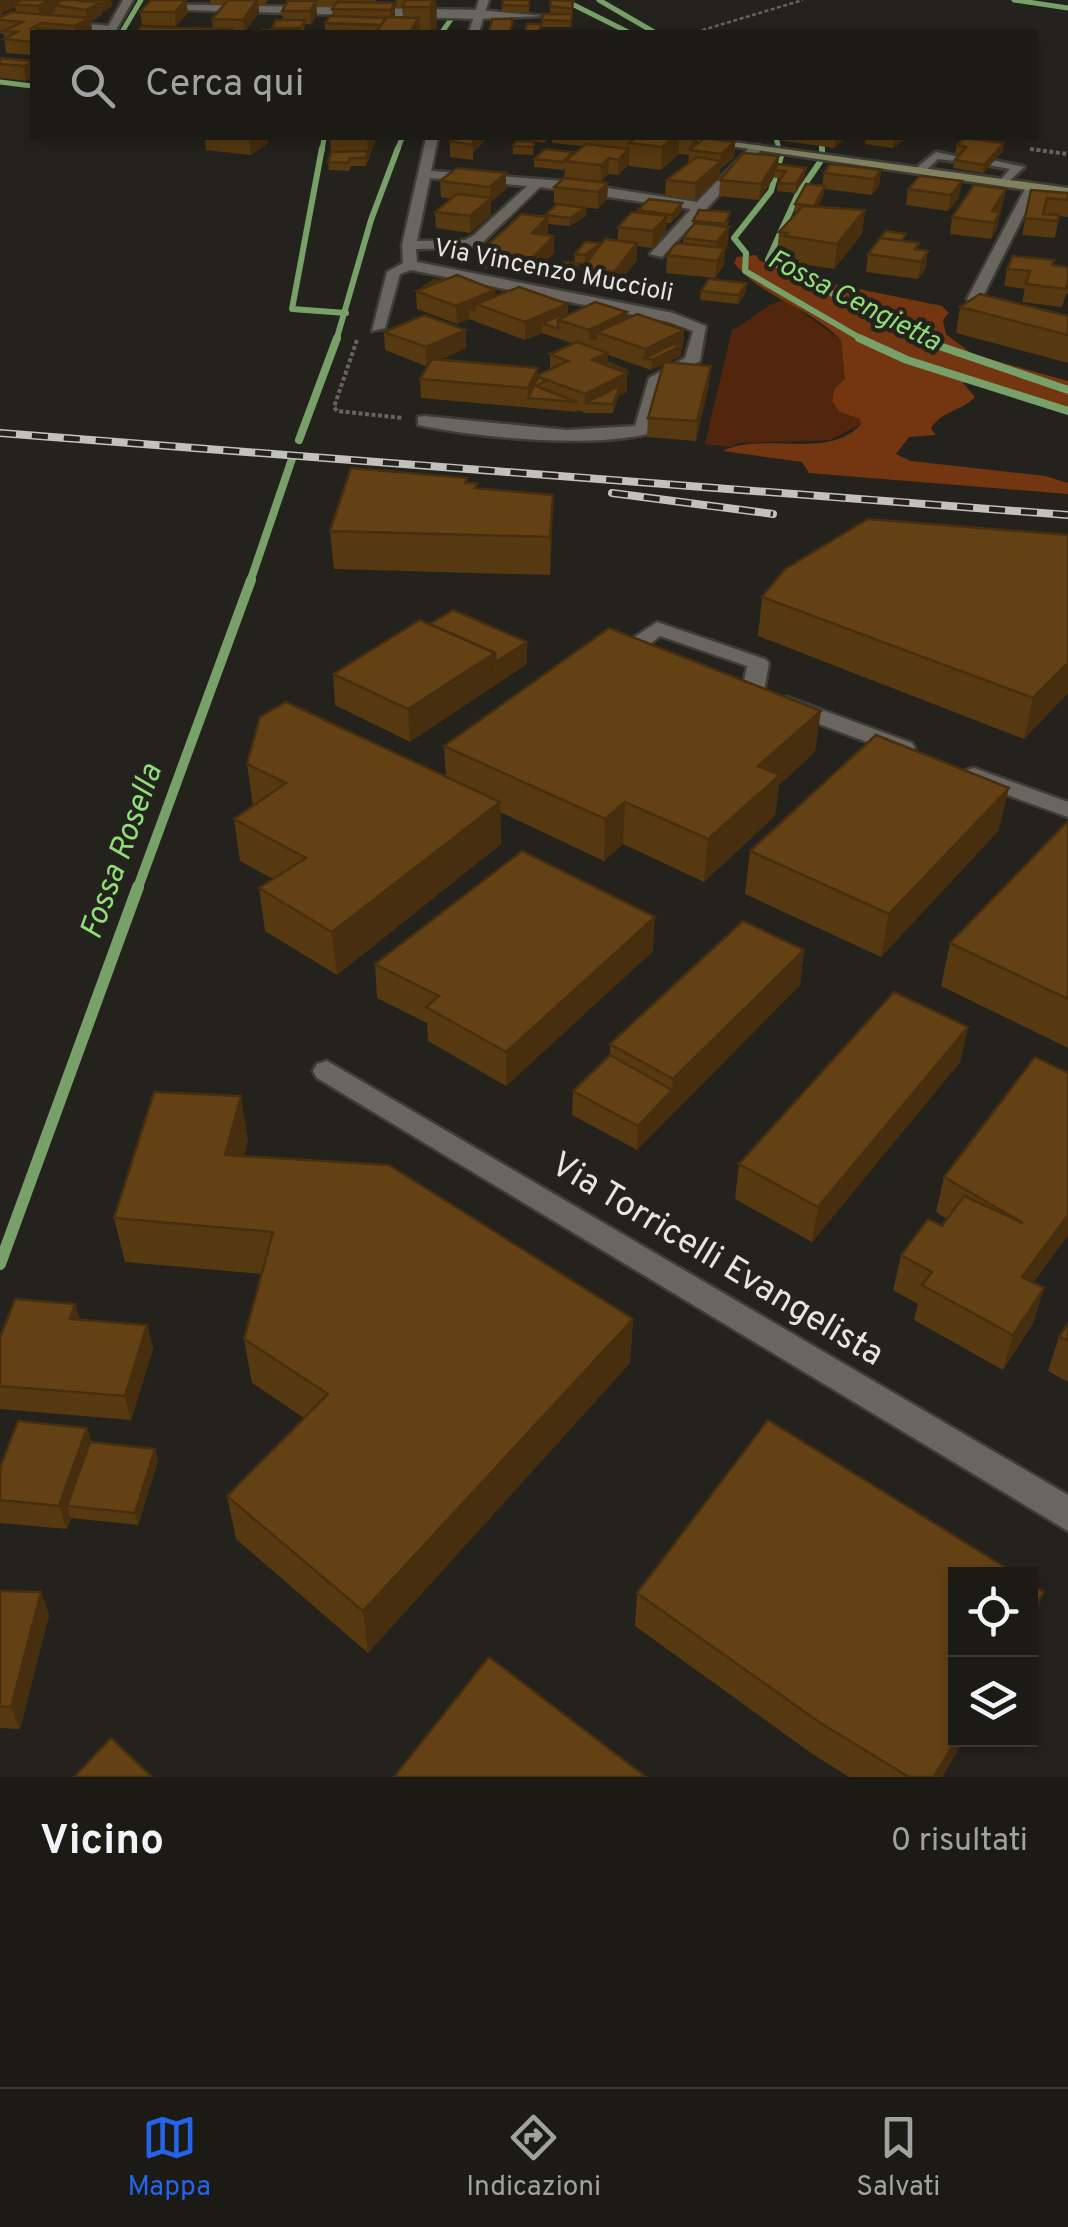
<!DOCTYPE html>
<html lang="it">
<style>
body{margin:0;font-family:Overpass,sans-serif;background:#282722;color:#f1f3f6}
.controls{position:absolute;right:30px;bottom:30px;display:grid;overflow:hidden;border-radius:0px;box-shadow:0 5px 15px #0003}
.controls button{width:90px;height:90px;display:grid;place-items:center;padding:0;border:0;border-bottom:2px solid #393834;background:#1b1a15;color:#f1f3f6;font:50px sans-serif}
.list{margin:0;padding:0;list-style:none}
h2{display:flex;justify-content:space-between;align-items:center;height:130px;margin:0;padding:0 40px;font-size:42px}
h2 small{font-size:32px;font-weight:400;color:#a0a1a0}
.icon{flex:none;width:55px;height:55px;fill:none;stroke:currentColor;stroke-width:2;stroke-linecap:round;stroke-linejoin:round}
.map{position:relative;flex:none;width:1068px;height:1777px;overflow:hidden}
.search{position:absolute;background:#1b1a15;box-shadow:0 5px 15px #0003;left:30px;right:30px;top:30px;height:110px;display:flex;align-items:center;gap:25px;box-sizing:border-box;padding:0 35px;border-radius:0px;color:#a0a1a0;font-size:38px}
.sheet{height:310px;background:#1b1a15}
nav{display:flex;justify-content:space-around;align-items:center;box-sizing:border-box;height:140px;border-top:2px solid #393834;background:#1b1a15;font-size:28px;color:#a0a1a0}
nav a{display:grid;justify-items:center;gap:5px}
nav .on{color:#2563eb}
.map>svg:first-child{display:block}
</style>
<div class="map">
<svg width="1068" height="1777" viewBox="0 0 1068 1777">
<rect width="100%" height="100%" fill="#24221c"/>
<path fill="#52260d" d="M785,300L841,340L845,379L835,388L840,412L860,419L861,424L830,440L738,443L730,447L705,444L732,330C753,320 762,305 785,300Z"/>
<path fill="#743511" d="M756,255L760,261L834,284L942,306L949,313L943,320L946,334L972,354L1068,381V412L975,379L963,383L975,397C962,411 939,412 931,429L936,435L909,437L896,454L911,461L1045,476L1068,483V494L809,473L802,462L723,451C762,431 829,461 861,424L860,419L840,412L832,401L835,388L845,379L841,340C810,307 762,298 734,263L737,257Z"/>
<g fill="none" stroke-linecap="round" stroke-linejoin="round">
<g stroke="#78a069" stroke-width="5">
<path d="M564,0L628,32"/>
<path d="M599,0L654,32"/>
<path d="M1014,0L1068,8"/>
<path d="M122,32L141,0"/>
<path d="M442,32L454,15"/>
<path d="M0,82L32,86"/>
<path d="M776,138L778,145"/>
<path d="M821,138L822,151"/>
<path d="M322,151L324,138"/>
<path d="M397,151L402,138"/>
</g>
<g stroke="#78a069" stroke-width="6">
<path d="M322,148L292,309L346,313"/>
<path d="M822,148V152"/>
<path d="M781,156L771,191L734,238L746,253L745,271L865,341"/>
<path d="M820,162L798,194L768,260L923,341"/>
<path d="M336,341L371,220L398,148"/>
</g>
<g stroke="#78a069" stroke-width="8">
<path d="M859,338L907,360L1068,411"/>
<path d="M916,338L1068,390"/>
<path d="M299,440L337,338"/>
<path d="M250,582L293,456"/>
</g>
<path stroke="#78a069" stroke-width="10" d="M137,890L251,580"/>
<path stroke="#78a069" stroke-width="12" d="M0,1264L138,887"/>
<g stroke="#3e3c37" stroke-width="6">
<g id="service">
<path d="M936,152L968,159L962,162L938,159L923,173H915V169Z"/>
<path d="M992,160L1024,167L1004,186L998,183L1010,169L988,165Z"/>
</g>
</g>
<g stroke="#3e3c37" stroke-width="5">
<g id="minor">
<path d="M151,4L479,10L543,16L478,19L154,9Z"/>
<path d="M0,17L112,26L117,29L112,32L0,23Z"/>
<path d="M426,138H438L431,171L563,181L697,202L752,145H760V151L662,257L650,254L691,209L540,187L483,242L467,248L416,249L417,262L673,313L706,326L700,361L664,381L648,434C586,448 481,438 418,425V417L424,416L567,430L635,426L649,378L685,358L693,331L669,322L411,270L400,274L385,328L372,331L387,272L403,263L402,245ZM430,178L527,186L473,236L465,240L417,241Z"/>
<path d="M1032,183L1038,187L982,298L1068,323V333L977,308L967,299L1026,187Z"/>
<path d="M657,622L765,659L769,663L764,691L753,697L742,691L747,666L660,636L649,645L666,655L663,659C651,663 632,656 624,646L627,642Z"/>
<path d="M787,697L912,743L915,748L904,755L896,753L779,709L776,704L779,699Z"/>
<path d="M974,768L1068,802V817L966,780L962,775L966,770Z"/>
<path d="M327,1061L1068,1495V1531L317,1078L313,1071L317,1064Z"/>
</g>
</g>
<g stroke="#3e3c37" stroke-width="5">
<g id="tertiary">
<path d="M123,0H133L115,32H105Z"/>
<path d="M479,0H489L479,32H469Z"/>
</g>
</g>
<g stroke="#3e3c37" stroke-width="5">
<path id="secondary" d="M676,138H704L1068,188V196Z"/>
</g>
<g stroke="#66645e" stroke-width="2.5" stroke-dasharray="4 2.5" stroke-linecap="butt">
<path d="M696,32L803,0"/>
<path d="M1030,149L1042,151"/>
</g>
<g stroke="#66645e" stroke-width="4" stroke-dasharray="4 2.5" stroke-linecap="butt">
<path d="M1030,149L1068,154"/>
<path d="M357,340L334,407L337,411L403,418"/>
</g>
<use href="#service" fill="#68665e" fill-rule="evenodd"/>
<use href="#minor" fill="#68665e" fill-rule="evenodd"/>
<use href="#tertiary" fill="#68665e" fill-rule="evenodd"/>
<use href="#secondary" fill="#80825f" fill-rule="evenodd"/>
<g stroke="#c3c1bc" stroke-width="8">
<g id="rail">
<path d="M0,433L1068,515"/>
<path d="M612,493L773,514"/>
</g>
</g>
<use href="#rail" stroke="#24221c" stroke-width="5" stroke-dasharray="16" stroke-linecap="butt"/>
</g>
<g fill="#563811">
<path d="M0,0H111L112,6L102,12V15L91,22L92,31L89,32H32V55L6,53L4,34L0,33V17L16,12L15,7L0,14Z"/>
<path d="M186,0L188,13L176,26L142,25L140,12Z"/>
<path d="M210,0H268L264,6H259V12L245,32H136L213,29L212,19L223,5H211Z"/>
<path d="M286,0H376L375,3H395V18H403L402,8H396V0H436L437,27L434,32H325V23L332,16V9L334,7H316L317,14L311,24H305L303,32H260L272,30V28L283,20L282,11L286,4Z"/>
<path d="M551,0L573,7L571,27H542L543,14H559L550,13Z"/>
<rect x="502" y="5" width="27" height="7"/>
<path d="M0,58L32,61L26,81L0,78Z"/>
<path d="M205,138H267L268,143L251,155L206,150Z"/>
<path d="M330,138H376L366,166H351L349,171L329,170L328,162L331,152Z"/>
<path d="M452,138H487L473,153V160L450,157V141Z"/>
<path d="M518,138H549L544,143Z"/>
<path d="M552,138H698V143L735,142L734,158L720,169V177L695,199L665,196L666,180L688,163L689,155L679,154L661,170L629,166V164L618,175L608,174L601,181L564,177L565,168L563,170L534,167V159L572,152V155L582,146L552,143Z"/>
<path d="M764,138H843V140L834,148Z"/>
<path d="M866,138H906L893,148L865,144Z"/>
<path d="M534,142L533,155L513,154V146Z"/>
<path d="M957,145L1003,151L983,173L953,168L955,160L960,154L955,153Z"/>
<path d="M779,156L778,164L805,176L796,193L777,191L778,183L781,178H775V176L759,200L719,196L720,180Z"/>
<path d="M881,170L879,186L872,195L824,189V195L817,207L865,210L862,234L834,269L783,261V257L777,256L779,232L797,212H794L795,204L822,186L824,173Z"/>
<path d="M920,176L959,198L948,211L906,205L908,189Z"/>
<path d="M440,181L506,189L491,202V215L470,233L436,228L435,212L452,199L441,197Z"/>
<path d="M608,183L607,199L598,209L554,203V187Z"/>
<path d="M1031,190L1068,193V217L1059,216L1055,238L1022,235Z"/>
<path d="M1003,205L999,212L997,229L991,239L950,234L952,217Z"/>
<path d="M638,210L682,211L671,223H666V233L652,248L637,246V260L614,290L581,286L582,269L585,264L574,263L575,254L601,243L618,241V227L637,212Z"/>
<path d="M545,215L586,216L569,226L548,224L547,235L554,236V253L532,275L481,268V251L545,217Z"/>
<path d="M729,220L727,226L728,244L725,248L724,265L715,278L666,273L667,255L683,243V238L693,225V221Z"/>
<path d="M905,241L919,243L918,249L926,268L918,279L866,272L868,254Z"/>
<path d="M579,263V272L570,285L555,283V274Z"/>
<path d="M1053,265L1068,267V294H1066L1062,307L1022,302L1025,289L1004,286L1007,269Z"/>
<path d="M416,291L495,296L568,315L626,319L684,330L683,348L681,349V356L667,362L709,384L696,441L647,437L648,418L664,364L651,370L608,355L607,362L627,373V392L619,395L613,413H585L577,410V412L421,398L420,379L429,365L426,366L385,350L384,332L466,330V348L440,360L538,375L550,369V354L574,344L542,333L525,340L469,319L457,324L417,309Z"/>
<path d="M701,291L746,292L738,304L700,300Z"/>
<path d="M960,307L1068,316V363L956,333Z"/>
<path d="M467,483H477V488L552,532L550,575L334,569L330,531Z"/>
<path d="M1068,535V693L1024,739L758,636L762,597Z"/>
<path d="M420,620L527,664L410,742L335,705L333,674Z"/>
<path d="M444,746L815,752L779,785L775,816L704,882L623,844L604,861L500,812L501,844L337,975L265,931L259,888L273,879L240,861L234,819L253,806L247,764L446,777Z"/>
<path d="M1068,821V1048L941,986L950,943Z"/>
<path d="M999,830L881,957L745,894L750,851Z"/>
<path d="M804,950L800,985L637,1150L572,1115L573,1091L610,1055V1044Z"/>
<path d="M653,951L506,1086L428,1041L427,1023L377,998L375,964Z"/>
<path d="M968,1027L960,1062L812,1242L735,1199L739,1164Z"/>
<path d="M1068,1073V1235L1033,1283L1044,1288L1033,1323L1003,1370L914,1320L918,1304L893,1290L901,1255L942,1226L947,1219L936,1212L944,1177Z"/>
<path d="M248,1140L244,1156L633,1319L630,1363L368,1653L236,1539L227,1496L304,1418L252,1383L244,1339L262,1274L125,1262L114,1218Z"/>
<path d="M75,1304L80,1320L147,1325L153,1349L131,1420L0,1409V1338Z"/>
<path d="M1068,1323V1382L1048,1371L1059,1337Z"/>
<path d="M87,1428L91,1442L155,1449L158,1461L138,1525L71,1518L67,1529L0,1523V1468Z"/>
<path d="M0,1591L41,1592L49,1615L20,1729L0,1728Z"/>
<path d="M637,1593L956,1740H964L942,1777H849L811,1753L635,1626Z"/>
</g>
<g fill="#462e0e">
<path d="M0,0H28L14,4L15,7L1,14Z"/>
<path d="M50,0H61L62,6L54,5L55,11L41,19L38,6Z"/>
<path d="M111,0L112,6L102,12V15L91,22L92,31L89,32H75L74,26L87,19L86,10L101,2Z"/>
<path d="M186,0L188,13L176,26L175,12Z"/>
<path d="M258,0L259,12L245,32L243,20Z"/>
<path d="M433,0H436L437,27L434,32H431L430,7Z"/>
<path d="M316,1L317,14L311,24L310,11Z"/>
<path d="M395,3V16L391,23L390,10Z"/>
<path d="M419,18L420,32H410Z"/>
<path d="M32,62V77L26,81L24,66Z"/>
<path d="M252,138H267L268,143L251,155L249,139Z"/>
<path d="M367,138H376L366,166L365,158L368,151Z"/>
<path d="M473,138H487L473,153Z"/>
<path d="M673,138H679V154L661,170L662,147Z"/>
<path d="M692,138H698L697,149L691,150Z"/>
<path d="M835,138H843V140L834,148Z"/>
<path d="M894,138H906L893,148Z"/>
<path d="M735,142L734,158L720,169V177L695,199L696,183L720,162L721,154Z"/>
<path d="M1004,143L1003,151L983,173L984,165Z"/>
<path d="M629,149V164L618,175V160Z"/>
<path d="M779,156L777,170H775V176L759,200L761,184Z"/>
<path d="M609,158L608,174L601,181V165Z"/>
<path d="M806,168L805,176L796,193V184Z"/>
<path d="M881,170L879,186L872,195L874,179Z"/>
<path d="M506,173V189L491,202V215L470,233V216L490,199V187Z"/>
<path d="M962,181L959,198L948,211L951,195Z"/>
<path d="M608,183L607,199L598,209V192Z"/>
<path d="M825,186L824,195L813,214L814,206Z"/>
<path d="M1006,189L1003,205L993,223L992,211Z"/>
<path d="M682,203V211L671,223L672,215Z"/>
<path d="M586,208V216L569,226L570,218Z"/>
<path d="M865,210L862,234L834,269L837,244Z"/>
<path d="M1000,212L997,229L991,239L994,223Z"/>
<path d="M667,216L666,233L652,248L653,231Z"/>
<path d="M548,217V234L532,250V233Z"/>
<path d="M729,227L728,244L716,259L717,242Z"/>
<path d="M554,236V253L532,275V258Z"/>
<path d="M601,243V252L585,264V255Z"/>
<path d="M637,243V260L614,290V272Z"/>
<path d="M725,248L724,265L715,278L717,261Z"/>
<path d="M928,251L926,268L918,279L921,262Z"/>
<path d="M579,263V272L570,285V276Z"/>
<path d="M747,283L746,292L738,304L739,295Z"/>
<path d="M495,290L496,304H476V312L469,310V319L457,324L456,306Z"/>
<path d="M568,304V322L558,320L542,323V333L525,340V322Z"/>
<path d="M627,312L626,328L597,332V351V341L589,339V348V330Z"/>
<path d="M466,330V348L426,366V347Z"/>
<path d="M684,330L683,348L681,349V356L651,370L652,360L644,358V367L645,349Z"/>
<path d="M608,353L607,372L592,360Z"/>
<path d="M711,366L709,384L696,441L697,421Z"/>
<path d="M538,368L536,390L528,398V407V388Z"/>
<path d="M627,373V392L619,395L613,413V404L585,403V413V394Z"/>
<path d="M553,495L552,532L550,575V537Z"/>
<path d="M527,642V664L496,684V662Z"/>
<path d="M495,653L496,684L410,742L408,709Z"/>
<path d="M1068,663V693L1024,739L1033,698Z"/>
<path d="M821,711L815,752L779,785L775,816L704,882L708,839L758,766Z"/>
<path d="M1009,788L999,830L881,957L889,914Z"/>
<path d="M500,802L501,844L337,975L332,932Z"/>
<path d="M625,802L623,844L604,861L605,819Z"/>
<path d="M655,917L653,951L506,1086V1052Z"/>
<path d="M804,950L800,985L637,1150L638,1126L672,1090L673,1079Z"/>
<path d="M968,1027L960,1062L812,1242L818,1207Z"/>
<path d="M241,1096L248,1140L232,1199L225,1155Z"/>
<path d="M1068,1215V1235L1012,1311L1022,1277Z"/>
<path d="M1044,1288L1033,1323L1003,1370L1013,1335Z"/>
<path d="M75,1304L82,1328L70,1319Z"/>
<path d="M633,1319L630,1363L368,1653L363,1611Z"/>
<path d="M147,1325L153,1349L131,1420L125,1396Z"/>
<path d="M87,1428L94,1451L67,1506L71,1518L67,1529L59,1506Z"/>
<path d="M155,1449L158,1461L138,1525L135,1513Z"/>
<path d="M41,1592L49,1615L20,1729L11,1707Z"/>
<path d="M1044,1592L1030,1627V1616Z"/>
<path d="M956,1740H964L942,1777H934Z"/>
</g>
<g fill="#644114" stroke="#462e0e" stroke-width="2.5">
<path d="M22,0H50L38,6L14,4Z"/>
<path d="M63,0H73L101,2L86,10L54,5Z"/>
<path d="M110,0L101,5V2L80,1Z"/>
<path d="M151,0H186L175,12H140Z"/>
<path d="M228,0H257L243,20L212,19Z"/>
<path d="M406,0H433L430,7H402Z"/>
<path d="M503,0H529V6L502,5Z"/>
<path d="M551,0L573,1L572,9L550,6Z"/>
<path d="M288,1H316L310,11H282Z"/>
<path d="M337,2L395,3L390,10L332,9Z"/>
<path d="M12,12L90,18L74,26L41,23L32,28L80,32H32V42L4,39L17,32L4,31L22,22L0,20V17Z"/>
<path d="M543,14H572L571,21L542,20Z"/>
<path d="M330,16L386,18L381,25L325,23Z"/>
<path d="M387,17L419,18L410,32H376Z"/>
<path d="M492,19H513L510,32H489Z"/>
<path d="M276,20H305L301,28H272Z"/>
<path d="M527,24H541L539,32H525Z"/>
<path d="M141,27L232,29L229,32H136Z"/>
<path d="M261,30H299L298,32H260Z"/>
<path d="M0,58L32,61V62L24,66L0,64Z"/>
<path d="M452,138H473V145L450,141Z"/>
<path d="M636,138H673L662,147L629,143Z"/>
<path d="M704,138L735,142L721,154L689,150Z"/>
<path d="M964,138L1004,143L984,165L955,160L966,147L957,145Z"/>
<path d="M516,141L534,142L533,147L513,146Z"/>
<path d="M586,144L629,149L618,160L609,158L601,165L565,161Z"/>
<path d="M545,149L572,152L563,162L534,159Z"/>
<path d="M368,151L365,158H350L348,163L328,162L331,152Z"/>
<path d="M743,153L779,156L761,184L720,180Z"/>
<path d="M697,157L721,161L696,183L666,180Z"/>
<path d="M778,164L806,168L796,184L778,183L786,171L775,170Z"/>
<path d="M830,164L881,170L874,179L824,173Z"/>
<path d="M457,168L506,173L490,187L440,181Z"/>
<path d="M920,176L962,181L951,195L908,189Z"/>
<path d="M564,178L608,183L598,192L554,187Z"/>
<path d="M806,184L825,186L814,206L795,204Z"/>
<path d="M974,185L1006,189L992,211L1000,212L994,223L952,217Z"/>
<path d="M1031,190L1068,193V200L1047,198L1043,214L1059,215L1058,221L1025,218Z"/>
<path d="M457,194L491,198L470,216L435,212Z"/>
<path d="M649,199L682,203L672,215L638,210Z"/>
<path d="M557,204L586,208L570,218L545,215Z"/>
<path d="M803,206L865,210L837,244L785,236L788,233L779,232Z"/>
<path d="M699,210L730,212L725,224L693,221Z"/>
<path d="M632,212L667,216L653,231L618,227Z"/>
<path d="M521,214L548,217L532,233L554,236L532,258L481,251Z"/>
<path d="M695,223L729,227L717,242L683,238Z"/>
<path d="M886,231L906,234L901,241L880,238Z"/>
<path d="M880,238L919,243L915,249L928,251L921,262L868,254Z"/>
<path d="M605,239L637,243L614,272L582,269Z"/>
<path d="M585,242L601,243L585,255L575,254Z"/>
<path d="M676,243L725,248L717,261L667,255Z"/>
<path d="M1013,256L1054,260L1052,265L1068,267V282L1066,289L1026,284L1030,271L1007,269Z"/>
<path d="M564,262L579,263L570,276L555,274Z"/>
<path d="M457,275L495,290L456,306L416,291Z"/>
<path d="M709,279L747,283L739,295L701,291Z"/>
<path d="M434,280L441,281L422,288Z"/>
<path d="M519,287L568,304L525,322L476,304Z"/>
<path d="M980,294L1068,316V335L960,307Z"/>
<path d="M595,302L627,312L589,330L558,320Z"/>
<path d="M564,314L567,315L558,320V329L542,323Z"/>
<path d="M637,314L684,330L645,349L597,332Z"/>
<path d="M424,315L466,330L426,347L384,332Z"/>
<path d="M577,342L608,353L592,360L627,373L585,394L536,376L568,361L550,354Z"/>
<path d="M673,344L681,346L652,360L644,358Z"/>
<path d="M432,359L538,368L528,388L420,379Z"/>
<path d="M607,362L626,370V372L603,364Z"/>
<path d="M664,362L711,366L697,421L648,418Z"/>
<path d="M538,377L547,380L536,386L577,402L528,398Z"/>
<path d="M620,386L613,404L585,403Z"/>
<path d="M351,468L467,478L465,483H477L475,488L553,495L550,537L330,531Z"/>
<path d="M868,519L1068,535V663L1033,698L762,597L785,569Z"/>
<path d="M453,610L527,642L496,662L495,653L430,624Z"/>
<path d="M420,620L495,653L408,709L333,674Z"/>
<path d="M609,628L821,711L758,766L780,775L708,839L625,802L605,819L444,746Z"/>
<path d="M286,702L500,802L332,932L259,888L306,858L234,819L286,783L247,764L260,717Z"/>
<path d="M876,735L1009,788L889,914L750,851Z"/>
<path d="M1068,821V999L950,943Z"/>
<path d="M522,851L655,917L506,1052L426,1007L439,996L375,964Z"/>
<path d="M743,921L804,950L673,1079L610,1044Z"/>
<path d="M894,992L968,1027L818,1207L739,1164Z"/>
<path d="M610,1055L672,1090L638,1126L573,1091Z"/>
<path d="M1035,1057L1068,1073V1215L1022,1277L1044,1288L1013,1335L922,1285L932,1272L901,1255L928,1219L942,1226L964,1196L1023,1223L944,1177Z"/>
<path d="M154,1092L241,1096L225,1155L389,1165L633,1319L363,1611L227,1496L328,1394L244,1339L273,1232L114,1218Z"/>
<path d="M15,1299L75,1304L70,1319L147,1325L125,1396L0,1386V1338Z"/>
<path d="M1068,1323V1341L1059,1337Z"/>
<path d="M768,1420L1016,1574H956V1740L934,1777H909L819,1722L637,1593Z"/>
<path d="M18,1421L87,1428L59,1506L0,1500V1468Z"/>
<path d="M90,1442L155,1449L135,1513L67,1506Z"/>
<path d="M1030,1584L1044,1592L1030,1616Z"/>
<path d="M0,1591L41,1592L11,1707L0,1706Z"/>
<path d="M489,1657L646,1777H394Z"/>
<path d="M111,1738L152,1777H74Z"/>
</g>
<g text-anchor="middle" stroke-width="9" stroke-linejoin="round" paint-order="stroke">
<g font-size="25" fill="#e7e5e1" stroke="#24221c">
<text transform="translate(554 269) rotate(11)" y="9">Via Vincenzo Muccioli</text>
</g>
<g font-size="28" font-style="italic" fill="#8fde78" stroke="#24221c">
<text transform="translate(855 299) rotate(27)" y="10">Fossa Cengietta</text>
</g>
<g font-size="32" font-style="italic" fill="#8fde78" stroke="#24221c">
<text transform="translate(120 851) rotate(-70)" y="11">Fossa Rosella</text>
</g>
<g font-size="35" fill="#e7e5e1" stroke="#24221c">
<text transform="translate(718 1258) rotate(31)" y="12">Via Torricelli Evangelista</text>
</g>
</g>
</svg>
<div class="controls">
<button><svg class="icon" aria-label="locate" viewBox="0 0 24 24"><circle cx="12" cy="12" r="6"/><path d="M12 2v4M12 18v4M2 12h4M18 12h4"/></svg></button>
<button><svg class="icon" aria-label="layers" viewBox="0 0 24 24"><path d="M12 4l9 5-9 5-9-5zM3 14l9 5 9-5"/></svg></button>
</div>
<div class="search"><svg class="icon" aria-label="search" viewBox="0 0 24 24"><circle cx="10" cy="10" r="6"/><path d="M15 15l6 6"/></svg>Cerca qui</div>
</div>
<section class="sheet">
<h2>Vicino<small>0 risultati</small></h2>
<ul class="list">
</ul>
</section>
<nav>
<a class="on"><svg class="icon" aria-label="map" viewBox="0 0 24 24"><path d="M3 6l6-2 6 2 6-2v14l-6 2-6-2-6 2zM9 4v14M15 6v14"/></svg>Mappa</a>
<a><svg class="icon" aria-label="directions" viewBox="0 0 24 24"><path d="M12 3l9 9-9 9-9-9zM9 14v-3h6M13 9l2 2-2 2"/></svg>Indicazioni</a>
<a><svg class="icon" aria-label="saved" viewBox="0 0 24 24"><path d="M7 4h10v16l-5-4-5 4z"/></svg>Salvati</a>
</nav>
